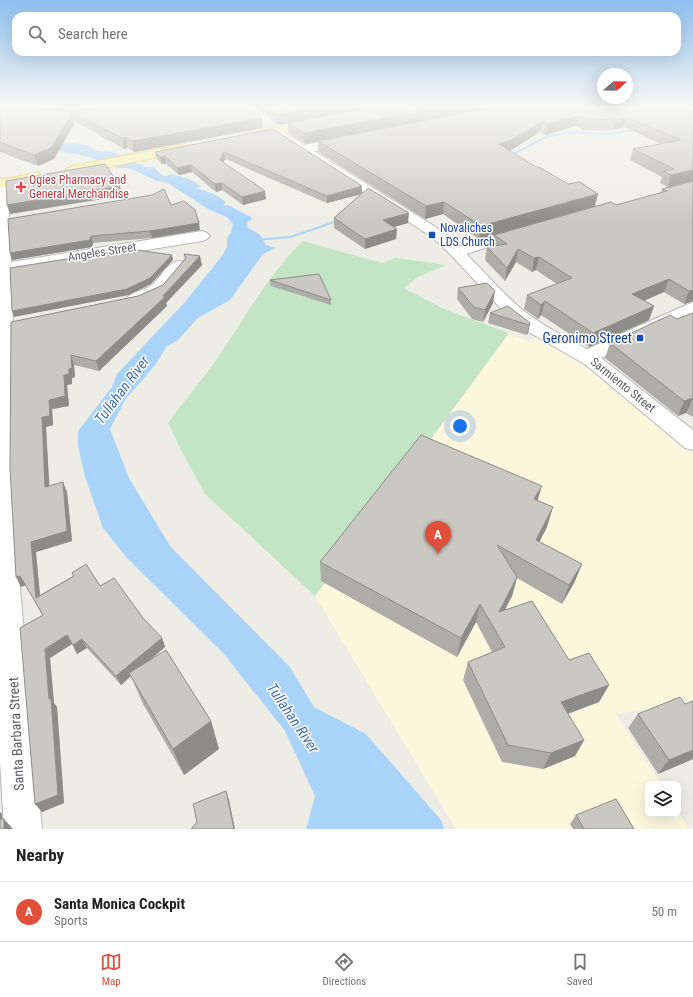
<!DOCTYPE html>
<style>
body{margin:0;font-family:"Roboto Condensed",sans-serif;background:#f2f2f2;color:#202124}
.controls{position:absolute;right:12px;bottom:12px;display:grid;overflow:hidden;border-radius:8px;box-shadow:0 4px 16px #0002}
.controls button{width:36px;height:36px;display:grid;place-items:center;padding:0;border:0;border-bottom:1px solid #e0e0e0;background:#fff;color:#202124;font:20px sans-serif}
.compass{position:absolute;left:597px;top:68px;width:36px;height:36px;border-radius:50%;background:#fff;box-shadow:0 4px 16px #0002;rotate:70deg}
.you{position:absolute;left:460px;top:426px;width:14px;height:14px;margin:-10px;border:3px solid #fff;border-radius:50%;background:#1a73e8;box-shadow:0 0 0 6px #1a73e833}
.badge{display:grid;place-items:center;width:26px;height:26px;border-radius:50%;background:#e04f3a;color:#fff;font-size:13px;font-weight:700}
.pin{position:absolute;translate:-50% -33px;filter:drop-shadow(0 1px 2px #0008)}
.pin::after{content:'';position:absolute;top:21px;width:14px;height:12px;background:inherit;clip-path:polygon(0 0,100% 0,50% 100%)}
.list{margin:0;padding:0;list-style:none}
h2{display:flex;justify-content:space-between;align-items:center;height:52px;margin:0;padding:0 16px;font-size:17px}
h2 small{font-size:13px;font-weight:400;color:#757577}
.list li{display:grid;grid-template-columns:26px 1fr auto;gap:12px;align-items:center;box-sizing:border-box;height:60px;padding:0 16px;border-top:1px solid #e0e0e0}
.list b{display:block;font-size:15px;white-space:nowrap}
.list p{margin:0;font-size:13px;white-space:nowrap;color:#757577}
.list em{font-size:13px;font-style:normal;color:#757577}
.icon{flex:none;width:22px;height:22px;fill:none;stroke:currentColor;stroke-width:2;stroke-linecap:round;stroke-linejoin:round}
.map{position:relative;flex:none;width:693px;height:829px;overflow:hidden}
.search{position:absolute;background:#fff;box-shadow:0 4px 16px #0002;left:12px;right:12px;top:12px;height:44px;display:flex;align-items:center;gap:10px;box-sizing:border-box;padding:0 14px;border-radius:12px;color:#757577;font-size:15px}
.sheet{height:112px;background:#fff}
nav{display:flex;justify-content:space-around;align-items:center;box-sizing:border-box;height:56px;border-top:1px solid #e0e0e0;background:#fff;font-size:11px;color:#757577}
nav a{display:grid;justify-items:center;gap:2px}
nav .on{color:#e04f3a}
.map>svg:first-child{display:block}
</style>
<div class="map">
<svg width="693" height="829" viewBox="0 0 693 829">
<rect width="100%" height="100%" fill="#eeede5"/>
<path fill="#fcf6dd" d="M509,333L530,342L541,333L593,363L693,445V702L616,714L661,784H648V814H678V811L689,829H456L315,596Z"/>
<path fill="#c3e5c5" d="M303,241L382,263L396,258L446,265L418,277L404,288L444,309L509,333L315,596L205,494L184,456L168,423C184,400 203,380 218,357C245,318 268,274 303,241Z"/>
<path fill="#aad3fa" d="M0,135L51,145L72,143L87,145L97,151L111,152L146,167H154L160,174L165,176L172,174L189,179L201,186L195,188C207,191 216,194 226,202L223,205L230,206L251,217L252,220L248,221L247,227L260,235L266,245L276,248L263,254L230,300L198,318L177,341L167,346L156,364L125,400L110,429L129,478L170,546L289,666L314,707L366,734L441,820L444,829H306L315,796L285,731L224,654L126,557L103,528L85,477L78,446V431L112,387L117,374L185,302L222,256L227,247V238L231,233L233,224L227,217L208,209L168,183L157,181L128,168H117L90,157L58,151Z"/>
<g fill="none" stroke-linecap="round" stroke-linejoin="round">
<g fill="#aad3fa" fill-rule="evenodd">
<path d="M640,128L642,129L641,130L610,135L566,133L545,139L508,158L505,157L543,137L566,131L610,133Z"/>
<path d="M340,219L343,220L291,238L255,241L253,240L255,239L290,236Z"/>
</g>
<g stroke="#b5b7bb" stroke-width="2">
<g id="minor">
<path d="M347,137L351,138L353,141L351,144L305,153L299,149L305,145Z"/>
<path d="M0,179L6,180L8,183L11,262L202,231L207,233L210,236L207,239L202,241L11,272L13,326V479L19,577L42,829H4L0,761Z"/>
<path d="M521,227L526,229L529,232L526,235L457,257L451,255L449,252L451,249Z"/>
<path d="M178,261L184,262L186,266C175,283 151,309 128,304L125,300C131,291 145,291 153,284C161,277 166,264 178,261Z"/>
</g>
</g>
<g stroke="#b5b7bb" stroke-width="2">
<path id="tertiary" d="M275,127L442,231C470,255 492,283 519,307C539,324 564,336 587,349L693,302V314L601,358L693,430V450L685,448L586,365L527,331L507,315L451,255L432,237L271,133L269,131L271,129Z"/>
</g>
<g stroke="#eacb63" stroke-width="2">
<g id="primary">
<path d="M317,120L321,121L323,123L321,125L247,141L241,137L247,133Z"/>
<path d="M186,144L192,148L190,151L72,174L65,170L72,166Z"/>
<path d="M36,173L41,174L43,177L41,180L0,188V180Z"/>
</g>
</g>
<use href="#minor" fill="#fff" fill-rule="evenodd"/>
<use href="#tertiary" fill="#fff" fill-rule="evenodd"/>
<use href="#primary" fill="#fbf2ae" fill-rule="evenodd"/>
</g>
<g fill="#aeaca7">
<path d="M0,105H248L262,118L263,128L134,152L128,148L124,149L74,121V124L54,159L38,166L0,152Z"/>
<path d="M254,105H693V301L684,304L664,292L644,301L654,306L649,320L589,347L541,315L538,319L524,309L527,295L557,284L536,270L532,272L516,262L505,281L485,260L487,247L492,246L494,235L616,205L661,193L662,189L668,187L660,183L662,177L630,160L633,149L661,144L624,127L613,130H583L575,126L546,135L540,132L510,151L595,206L479,239L443,214L425,219L318,152V141L305,144L288,133V123L277,125Z"/>
<path d="M273,129L362,193L408,223L394,227L397,229L396,239L365,249L334,228V218L361,194L327,203L225,159L223,162L266,199L243,205L222,190L216,192L192,172L179,175L166,164H162L157,159L155,152Z"/>
<path d="M171,205L200,230L152,238L93,243L92,247L12,260L10,253Z"/>
<path d="M184,254L202,265L166,303L167,306L99,371L74,365L75,377L72,378V384L67,385L69,406L52,409L53,425L46,427L49,486L67,492L72,541L36,552L40,595L73,576L72,573L100,586L143,618L162,638L165,647L149,661L211,721L219,749L184,775L142,702L131,676L121,685L87,648L77,654L72,644L50,658L54,703L57,707L64,803L42,812L35,804L42,615L26,585L21,587L11,322L138,296L163,285L185,259Z"/>
<path d="M270,280L331,300V305L271,286Z"/>
<path d="M458,288L493,303L483,322L472,319L457,299Z"/>
<path d="M490,313L530,323L528,333L527,335L488,323Z"/>
<path d="M693,313V417L686,413L678,416L605,358L610,343Z"/>
<path d="M537,500L547,527L539,542L582,564L574,583L562,604L517,578L512,596L505,610L569,660L609,685L599,702L568,714L584,740L575,756L543,769L502,762L463,680L468,662L492,652L476,622L457,657L321,581L320,562Z"/>
<path d="M685,704L693,759L658,774L628,728L638,714Z"/>
<path d="M576,815L634,829H573L570,824Z"/>
</g>
<g fill="#8d8c88">
<path d="M116,105H144L117,109Z"/>
<path d="M329,105H383L277,125V115Z"/>
<path d="M453,105H506L305,144L304,133Z"/>
<path d="M72,114L74,124L54,159L38,166L34,155Z"/>
<path d="M578,116L575,126L546,135L548,124Z"/>
<path d="M626,117L624,127L613,130L616,120Z"/>
<path d="M262,118L263,128L134,152L132,141Z"/>
<path d="M542,122L540,132L509,151L499,144Z"/>
<path d="M126,137L128,148L124,149L122,138Z"/>
<path d="M224,152L225,159L221,167L220,160Z"/>
<path d="M165,156L166,164H162L160,157Z"/>
<path d="M191,165L192,172L179,175L177,168Z"/>
<path d="M693,170V181L668,187L671,175Z"/>
<path d="M222,183V190L216,192L215,184Z"/>
<path d="M120,186L122,196L10,214L7,205Z"/>
<path d="M362,186V194L327,203V196Z"/>
<path d="M265,191L266,199L243,205L242,197Z"/>
<path d="M598,194L595,206L479,239L481,226Z"/>
<path d="M444,202L443,214L425,219L426,206Z"/>
<path d="M409,213L408,223L382,230L383,220Z"/>
<path d="M199,223L200,230L152,238L150,231Z"/>
<path d="M397,229L396,239L365,249V239Z"/>
<path d="M91,236L93,243L92,247L12,260L10,253Z"/>
<path d="M518,249L516,262L505,281L507,268Z"/>
<path d="M172,255L173,260L151,284L129,295L14,317L12,311Z"/>
<path d="M200,256L202,265L166,303L167,306L99,371L96,361L163,296Z"/>
<path d="M539,257L536,270L532,272L534,258Z"/>
<path d="M669,279L664,292L628,307L632,294Z"/>
<path d="M693,290V301L684,304L689,291Z"/>
<path d="M495,291L493,303L483,322L485,310Z"/>
<path d="M545,301L541,315L538,319L541,305Z"/>
<path d="M654,306L649,320L589,347L593,333Z"/>
<path d="M530,323L528,333L527,335L529,325Z"/>
<path d="M71,355L74,365L75,377L72,378V384L67,385L69,406L52,409L53,425L46,427L50,497L45,487L42,417L49,400L69,369Z"/>
<path d="M693,398L686,413L678,416L684,401Z"/>
<path d="M63,482L67,492L72,541L36,552L41,607L36,598L31,542Z"/>
<path d="M542,486L536,505L534,499Z"/>
<path d="M553,507L547,527L530,560L536,540Z"/>
<path d="M582,564L574,583L562,604L569,585Z"/>
<path d="M20,576L26,585L21,587L16,577Z"/>
<path d="M517,577L512,596L494,630L499,612Z"/>
<path d="M480,604L476,622L457,657L461,638Z"/>
<path d="M67,635L72,644L50,658L54,703L57,707L64,803L42,812L35,804L49,699L45,649Z"/>
<path d="M162,638L165,647L131,676L129,673L131,676L121,685L116,676Z"/>
<path d="M82,639L87,648L77,654L73,645Z"/>
<path d="M609,685L599,702L553,719L561,702Z"/>
<path d="M211,721L219,749L184,775L173,749Z"/>
<path d="M584,740L575,756L543,769L551,753Z"/>
<path d="M693,750V759L658,774L669,760Z"/>
<path d="M226,791L229,800L235,829H234Z"/>
<path d="M0,812L2,814L3,829L0,827Z"/>
<path d="M4,819L13,829H4Z"/>
</g>
<g fill="#cac8c2" stroke="#8d8c88">
<path d="M138,105H248L262,118L132,141L126,137L122,138L70,111L130,107Z"/>
<path d="M265,105H329L277,115Z"/>
<path d="M381,105H453L304,133L288,123Z"/>
<path d="M504,105H693V170L671,175L663,171L674,169L633,149L681,140L626,117L616,120L585,119L578,116L548,124L542,122L511,140L499,144L536,167H539L568,184L580,182L598,194L481,226L444,202L426,206L318,141Z"/>
<path d="M0,106L70,111L72,114L51,148L34,155L0,142Z"/>
<path d="M273,129L362,186L327,196L224,152L220,160L265,191L242,197L222,183L215,184L191,165L177,168L165,156L160,157L155,152Z"/>
<path d="M105,164L120,186L7,205L6,181Z"/>
<path d="M693,181V290L689,291L669,279L632,294L654,306L593,333L545,301L541,305L527,295L572,278L539,257L534,258L518,249L507,268L487,247L507,244L494,235L611,202L616,205L667,191L662,189Z"/>
<path d="M368,188L409,213L383,220L397,229L365,239L334,218Z"/>
<path d="M164,189L171,205L184,201L195,210L199,223L150,231L91,236L90,240L10,253L8,219L152,195Z"/>
<path d="M129,249L172,255L150,278L127,289L12,311L10,268Z"/>
<path d="M184,254L200,256L163,296L165,297L96,361L71,355L72,368L69,369V374L64,375L65,396L49,400L50,416L42,417L45,487L63,482L67,531L31,542L36,598L74,576L72,573L86,564L100,586L114,578L143,618L162,638L116,676L82,639L73,645L67,635L45,649L49,699L51,698L58,795L35,804L20,628L43,615L20,576L16,577L10,469L11,322L138,296L163,285L186,258Z"/>
<path d="M319,274L331,300L270,280Z"/>
<path d="M487,283L495,291L485,310L474,307L458,288Z"/>
<path d="M508,306L530,323L529,325L490,313Z"/>
<path d="M693,313V398L684,401L610,343L670,315L677,319Z"/>
<path d="M421,435L542,486L534,499L553,507L536,540L582,564L569,585L497,545L517,577L499,612L532,601L569,660L589,653L609,685L561,702L584,740L551,753L508,745L468,662L505,647L480,604L461,638L320,562Z"/>
<path d="M166,650L211,721L173,749L129,673Z"/>
<path d="M680,697L685,704L693,701V750L669,760L638,714Z"/>
<path d="M226,791L234,829H191L197,822L193,804Z"/>
<path d="M616,799L634,829H584L576,815Z"/>
<rect x="0" y="819" width="4" height="10"/>
</g>
<linearGradient id="sky" x2="0" y2="1"><stop stop-color="#8fc0ef"/><stop offset="0.48" stop-color="#f7f7f3"/><stop offset="1" stop-color="#f7f7f3" stop-opacity="0"/></linearGradient>
<rect width="693" height="221" fill="url(#sky)"/>
<path fill="#e0444e" stroke="#fff" stroke-width="1.5" d="M19 181h4v4h4v4h-4v4h-4v-4h-4v-4h4z"/>
<g fill="#1a4fb4" stroke="#fff" stroke-width="1.5">
<rect x="428" y="231" width="8" height="8" rx="2"/>
<rect x="636" y="334" width="8" height="8" rx="2"/>
</g>
<g text-anchor="middle" stroke-width="3" stroke-linejoin="round" paint-order="stroke">
<g font-size="12" fill="#be3a42" stroke="#fff" text-anchor="start">
<text x="29" y="184">Ogies Pharmacy and<tspan x="29" dy="14">General Merchandise</tspan></text>
</g>
<g font-size="12" fill="#164399" stroke="#fff" text-anchor="start">
<text x="440" y="232">Novaliches<tspan x="440" dy="14">LDS Church</tspan></text>
</g>
<g font-size="12" fill="#5d6065" stroke="#fff">
<text transform="translate(102 252) rotate(-9)" y="4">Angeles Street</text>
<text transform="translate(623 385) rotate(39)" y="4">Sarmiento Street</text>
</g>
<g font-size="14" fill="#164399" stroke="#fff" text-anchor="end">
<text x="632" y="343">Geronimo Street</text>
</g>
<g font-size="14" fill="#5d6065" stroke="#fff">
<text transform="translate(16 734) rotate(-93)" y="5">Santa Barbara Street</text>
</g>
<g font-size="15" font-style="italic" fill="#4773ac" stroke="#fff">
<text transform="translate(122 390) rotate(-53)" y="5">Tullahan River</text>
<text transform="translate(293 718) rotate(56)" y="5">Tullahan River</text>
</g>
</g>
</svg>
<div class="controls">
<button><svg class="icon" aria-label="layers" viewBox="0 0 24 24"><path d="M12 4l9 5-9 5-9-5zM3 14l9 5 9-5"/></svg></button>
</div>
<svg class="compass" viewBox="-18 -18 36 36"><path d="M0-13l5 13h-10z" fill="#e53935"/><path d="M0 13l5-13h-10z" fill="#757577"/></svg>
<div class="you"></div>
<div class="pin badge" style="left:438px;top:554px">A</div>
<div class="search"><svg class="icon" aria-label="search" viewBox="0 0 24 24"><circle cx="10" cy="10" r="6"/><path d="M15 15l6 6"/></svg>Search here</div>
</div>
<section class="sheet">
<h2>Nearby<small></small></h2>
<ul class="list">
<li><span class="badge">A</span><div><b>Santa Monica Cockpit</b><p>Sports</p></div><em>50 m</em></li>
</ul>
</section>
<nav>
<a class="on"><svg class="icon" aria-label="map" viewBox="0 0 24 24"><path d="M3 6l6-2 6 2 6-2v14l-6 2-6-2-6 2zM9 4v14M15 6v14"/></svg>Map</a>
<a><svg class="icon" aria-label="directions" viewBox="0 0 24 24"><path d="M12 3l9 9-9 9-9-9zM9 14v-3h6M13 9l2 2-2 2"/></svg>Directions</a>
<a><svg class="icon" aria-label="saved" viewBox="0 0 24 24"><path d="M7 4h10v16l-5-4-5 4z"/></svg>Saved</a>
</nav>
